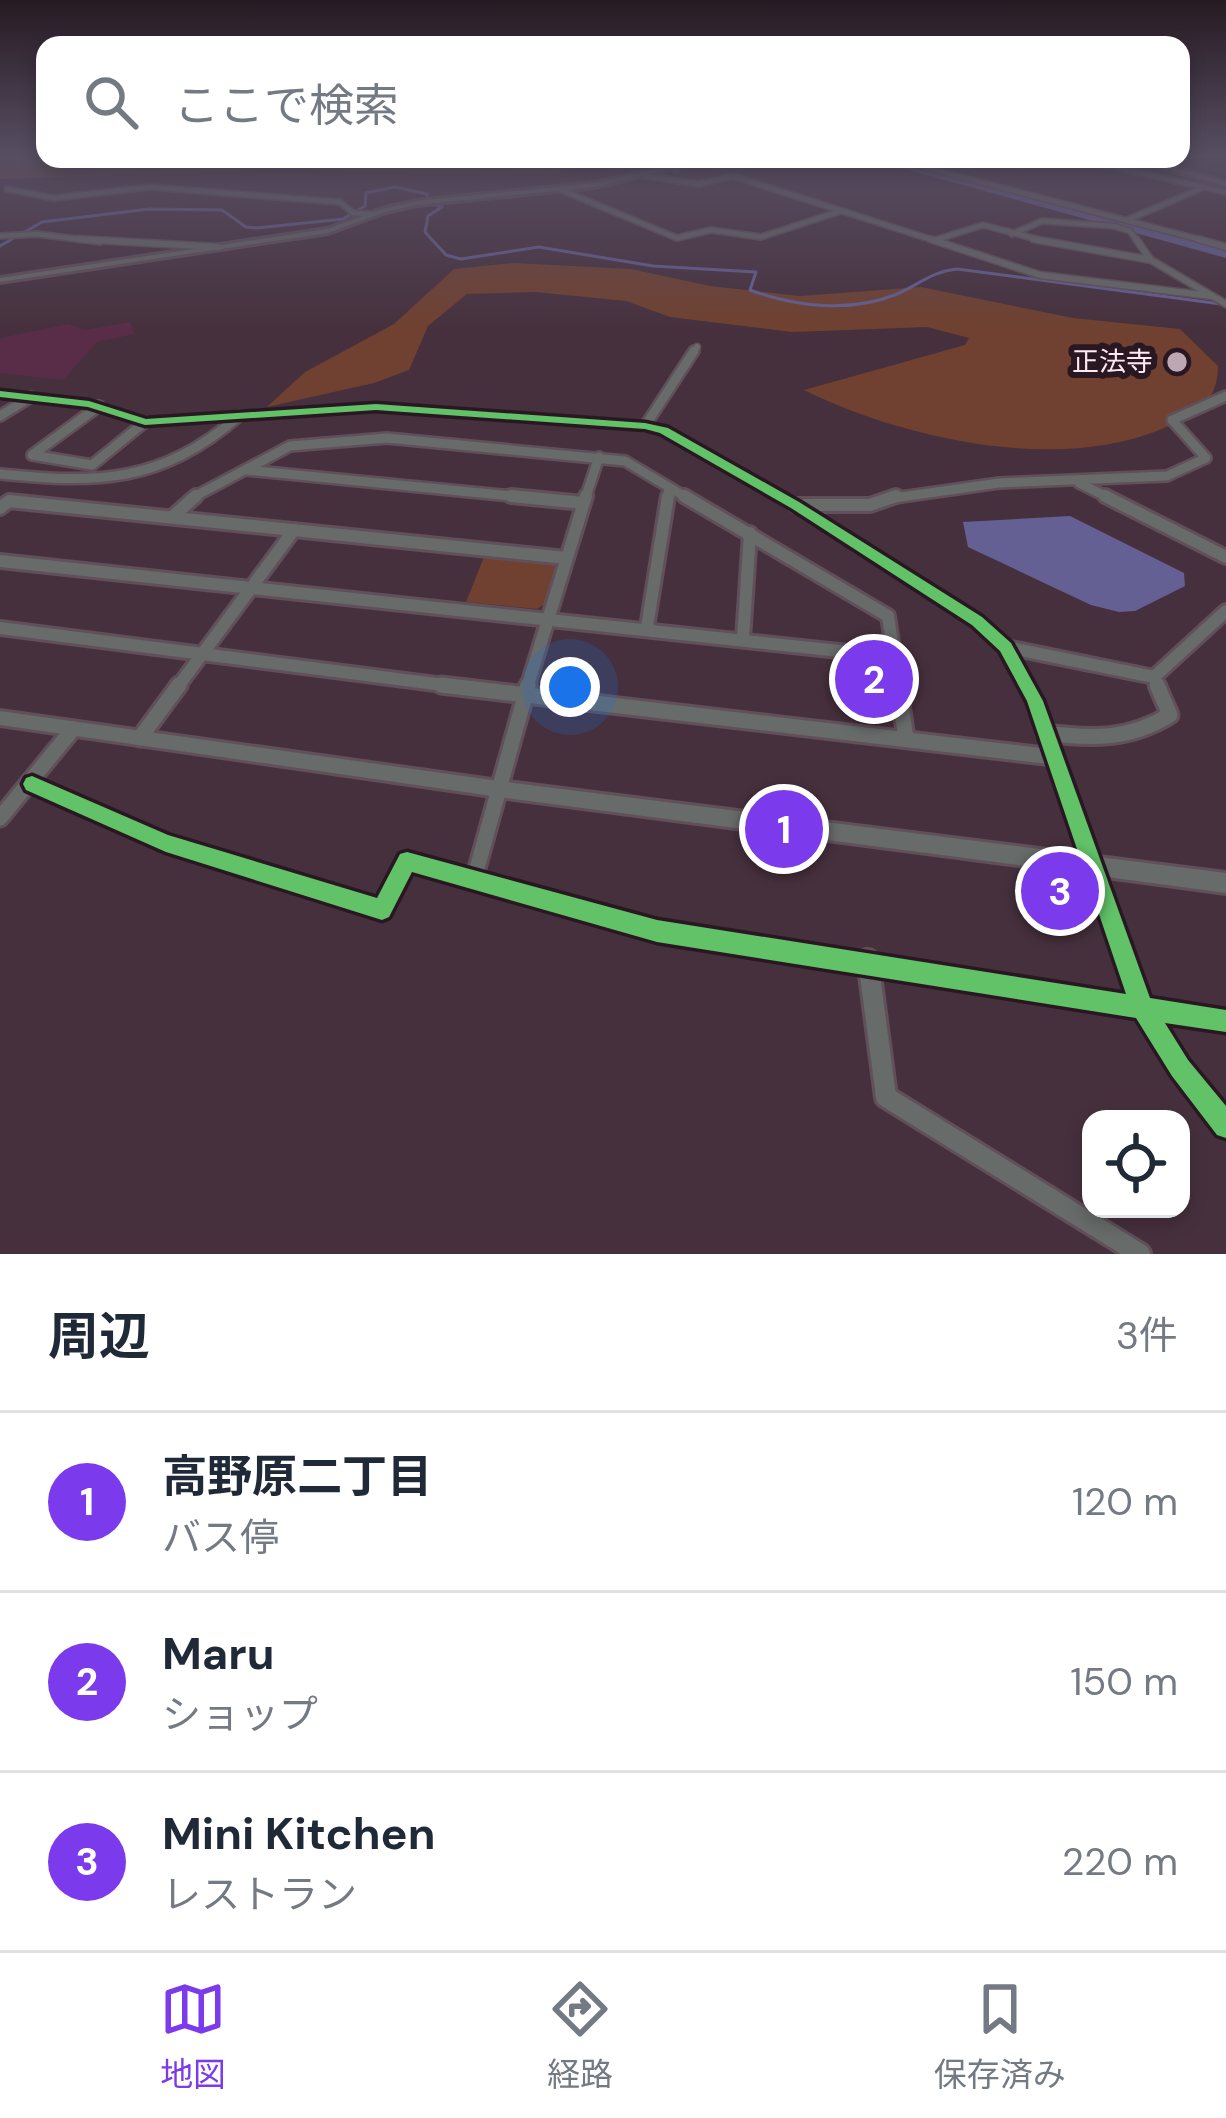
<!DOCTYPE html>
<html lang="ja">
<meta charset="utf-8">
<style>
body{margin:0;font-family:"DM Sans","Noto Sans JP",sans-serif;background:#f6f6f7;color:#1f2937}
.controls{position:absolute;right:36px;bottom:36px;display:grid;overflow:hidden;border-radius:24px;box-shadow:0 6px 18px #0003}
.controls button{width:108px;height:108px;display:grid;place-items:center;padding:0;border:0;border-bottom:3px solid #e0e1e3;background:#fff;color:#1f2937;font:60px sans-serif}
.you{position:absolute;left:570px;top:687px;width:42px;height:42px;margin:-30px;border:9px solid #fff;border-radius:50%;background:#1a73e8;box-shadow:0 0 0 18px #1a73e833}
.badge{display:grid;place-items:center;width:78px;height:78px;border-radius:50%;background:#7c3aed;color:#fff;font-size:39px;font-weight:700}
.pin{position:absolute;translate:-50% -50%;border:6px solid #fff;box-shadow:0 3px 12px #0006}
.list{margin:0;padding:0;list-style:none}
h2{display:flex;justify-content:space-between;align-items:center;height:156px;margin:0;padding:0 48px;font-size:51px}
h2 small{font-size:39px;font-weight:400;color:#747a83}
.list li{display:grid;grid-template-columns:78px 1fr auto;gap:36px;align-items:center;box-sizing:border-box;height:180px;padding:0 48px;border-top:3px solid #e0e1e3}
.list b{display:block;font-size:45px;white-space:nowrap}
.list p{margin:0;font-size:39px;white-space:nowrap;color:#747a83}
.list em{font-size:39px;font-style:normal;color:#747a83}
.icon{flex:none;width:66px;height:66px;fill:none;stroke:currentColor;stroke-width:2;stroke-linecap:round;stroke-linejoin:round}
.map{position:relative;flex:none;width:1226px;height:1254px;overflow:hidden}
.search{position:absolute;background:#fff;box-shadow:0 6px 18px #0003;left:36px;right:36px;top:36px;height:132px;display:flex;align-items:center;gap:30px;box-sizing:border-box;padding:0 42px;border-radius:24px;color:#747a83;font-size:45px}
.sheet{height:696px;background:#fff}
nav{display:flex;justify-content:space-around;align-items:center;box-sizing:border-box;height:168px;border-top:3px solid #e0e1e3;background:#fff;font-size:33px;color:#747a83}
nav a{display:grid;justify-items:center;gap:6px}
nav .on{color:#7c3aed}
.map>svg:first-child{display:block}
</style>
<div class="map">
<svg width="1226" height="1254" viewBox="0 0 1226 1254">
<rect width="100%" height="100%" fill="#46303d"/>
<path fill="#592d48" d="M130,322L134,334L97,342L63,380L0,373V338L68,324L85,330Z"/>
<g fill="#704130">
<path d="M45,155V159H593L555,174L529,175L280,170L0,179V156Z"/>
<path d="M513,263L631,269L710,286L799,296L921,287L1073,318L1180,329L1218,366C1218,399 1200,412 1171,425C1064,475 906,440 804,390L965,345L969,338L927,327L792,332L670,317L626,301L535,292L467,294L428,326L409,370L374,383L267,407L305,372L394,324L454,269Z"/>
<path d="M486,552L559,560L546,603L537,609L466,602Z"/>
</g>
<path fill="#646094" d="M1070,516L1184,573L1185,586L1135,611L1119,612L1091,605L968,547L963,522Z"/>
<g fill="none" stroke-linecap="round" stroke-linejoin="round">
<path stroke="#646094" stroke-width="3" d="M0,246L42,222L149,209L222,210L246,227L257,228L343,219L365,206L366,193L395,187L427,194V202L442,207L428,216L425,232L446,255L461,259L539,247L653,266L756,272L750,290C796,307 851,313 897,294C918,285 933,271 957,269L1221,304"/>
<path fill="#646094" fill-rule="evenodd" d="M869,159H884L1226,250V258Z"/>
<g stroke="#614f59" stroke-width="8">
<g id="minor-far5">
<path d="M567,159H584"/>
<path d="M664,159L666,166L677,170"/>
<path d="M893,159L1209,242"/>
<path d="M1079,159L1226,192"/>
<path d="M646,176L699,184L733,176L939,242"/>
<path d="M7,189L54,198L150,187L340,202L353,213L372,214"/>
<path d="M559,189L677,238L711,230L761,237L841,211"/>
<path d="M1127,220L1202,188"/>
<path d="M1114,226L1130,231L1138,242"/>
<path d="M1012,234L1042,221L1114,226"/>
<path d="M0,236L37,234L100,242"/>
<path d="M935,240L983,225L1048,242"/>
</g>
</g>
<g stroke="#614f59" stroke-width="9">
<g id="minor-far4">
<path d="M78,239L218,247"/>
<path d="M930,239L1040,275L1211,296"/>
<path d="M1033,239L1151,260L1226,304"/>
<path d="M1136,239L1150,259"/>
<path d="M1198,239L1226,247"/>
<path d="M692,354L697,347"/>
</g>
</g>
<g stroke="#614f59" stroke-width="14">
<g id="minor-far3">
<path d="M99,406L32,455L92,465L145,422"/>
<path d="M0,416L31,397"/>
<path d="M645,426L694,351"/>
<path d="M246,470L542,499"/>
<path d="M0,474C99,484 161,483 239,416"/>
<path d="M1079,483L1111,499"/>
<path d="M190,499L290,446L387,438L625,461L689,499"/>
<path d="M585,499L599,457"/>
<path d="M667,499L669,489"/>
<path d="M887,499L999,483L1167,476L1206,458L1172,420L1226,396"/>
</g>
</g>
<g stroke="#614f59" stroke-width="18">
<g id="minor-far2">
<path d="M511,496L583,503"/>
<path d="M684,496L888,616L899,688"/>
<path d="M1105,496L1226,557"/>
<path d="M795,505H870L896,496"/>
<path d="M0,508L9,501L566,558"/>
<path d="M172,517L196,496"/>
<path d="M0,561L895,657"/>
<path d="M647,627L668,496"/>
<path d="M0,628L467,688"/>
<path d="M743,639L750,533"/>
<path d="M1006,647L1154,677"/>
<path d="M1154,677L1226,611"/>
<path d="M1154,677L1159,688"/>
<path d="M177,688L294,530"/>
<path d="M527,688L586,496"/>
</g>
</g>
<g stroke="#614f59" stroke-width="21">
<g id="minor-far1">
<path d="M441,685L1053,757"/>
<path d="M898,685L906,738"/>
<path d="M1045,733C1092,739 1129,740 1170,715L1157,685"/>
<path d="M140,738L179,685"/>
<path d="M32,784L166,843L382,910L407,861L679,934"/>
<path d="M0,818L73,729"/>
<path d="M474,879L528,685"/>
</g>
</g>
<g stroke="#614f59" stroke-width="26">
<g id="minor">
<path d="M660,931L1226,1021"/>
<path d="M868,960L886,1097L1140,1254"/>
</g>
</g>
<g stroke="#614f59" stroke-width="6">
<g id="tertiary">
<path d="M700,159H710L595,187L417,205L386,212L328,233L0,282V278L327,229L382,209L417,201L595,183Z"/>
<path d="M0,391L89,401L146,419L376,404L645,423L668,428L799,502L982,617L1011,643L1043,701L1099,857L1226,873V893L1107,877L1151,1001L1188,1060L1226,1106V1138L1217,1135L1172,1076L1134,1015L1086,874L499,797L0,725V711L499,781L1079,854L1027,701L1000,651L972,625L791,508L660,433L645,429L376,410L145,425L88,407L0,397Z"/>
</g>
</g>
<g stroke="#614f59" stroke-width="6">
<path id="trunk" d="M1132,159H1143L1226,182V186Z"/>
</g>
<use href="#minor-far5" stroke="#676b69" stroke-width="4.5"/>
<use href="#minor-far4" stroke="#676b69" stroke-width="6"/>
<use href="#minor-far3" stroke="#676b69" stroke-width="9"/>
<use href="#minor-far2" stroke="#676b69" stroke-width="12"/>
<use href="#minor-far1" stroke="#676b69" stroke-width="15"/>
<use href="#minor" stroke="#676b69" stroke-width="20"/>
<use href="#tertiary" fill="#676b69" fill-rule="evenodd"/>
<use href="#trunk" fill="#707272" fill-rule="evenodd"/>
<g stroke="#291722" stroke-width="7">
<path id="cycleway" d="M0,391L89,401L146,419L376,404L645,423L668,428L799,502L982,617L1011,643L1043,701L1150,998L1226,1010V1032L1165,1023L1188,1060L1226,1106V1138L1217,1135L1172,1076L1136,1018L657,942L412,872L389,917L382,920L166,852L26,790L23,784L26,778L32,776L168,835L377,898L400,854L407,852L657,920L1126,994L1027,701L1000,651L972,625L791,508L660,433L645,429L376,410L145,425L88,407L0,397Z"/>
</g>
<use href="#cycleway" fill="#61c268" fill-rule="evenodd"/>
</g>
<linearGradient id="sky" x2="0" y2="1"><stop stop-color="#261a22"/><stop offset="0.47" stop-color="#574e62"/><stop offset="1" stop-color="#574e62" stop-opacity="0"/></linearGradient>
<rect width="1226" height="331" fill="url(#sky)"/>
<circle fill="#bca7b3" stroke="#291722" stroke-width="4.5" cx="1177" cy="362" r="12"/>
<g text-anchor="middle" stroke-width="12" stroke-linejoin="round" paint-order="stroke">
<g font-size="27" fill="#fce7f2" stroke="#291722" text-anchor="end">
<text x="1153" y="371">正法寺</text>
</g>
</g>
</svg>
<div class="controls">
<button><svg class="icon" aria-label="locate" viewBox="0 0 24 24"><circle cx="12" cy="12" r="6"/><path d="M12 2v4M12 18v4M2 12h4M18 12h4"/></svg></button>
</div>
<div class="you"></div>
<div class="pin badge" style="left:784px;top:829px">1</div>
<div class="pin badge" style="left:874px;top:679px">2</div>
<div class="pin badge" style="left:1060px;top:891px">3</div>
<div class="search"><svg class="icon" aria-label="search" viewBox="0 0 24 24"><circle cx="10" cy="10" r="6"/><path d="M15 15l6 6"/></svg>ここで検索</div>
</div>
<section class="sheet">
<h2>周辺<small>3件</small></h2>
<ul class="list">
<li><span class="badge">1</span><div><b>高野原二丁目</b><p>バス停</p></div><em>120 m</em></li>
<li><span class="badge">2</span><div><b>Maru</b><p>ショップ</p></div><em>150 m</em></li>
<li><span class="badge">3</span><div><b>Mini Kitchen</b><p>レストラン</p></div><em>220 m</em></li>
</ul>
</section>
<nav>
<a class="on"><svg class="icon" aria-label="map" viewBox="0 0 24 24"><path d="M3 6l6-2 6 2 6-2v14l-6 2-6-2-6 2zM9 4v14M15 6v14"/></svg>地図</a>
<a><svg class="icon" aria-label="directions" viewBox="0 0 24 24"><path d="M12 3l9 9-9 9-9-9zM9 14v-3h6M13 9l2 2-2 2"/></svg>経路</a>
<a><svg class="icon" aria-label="saved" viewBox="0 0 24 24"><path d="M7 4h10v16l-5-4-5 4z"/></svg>保存済み</a>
</nav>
